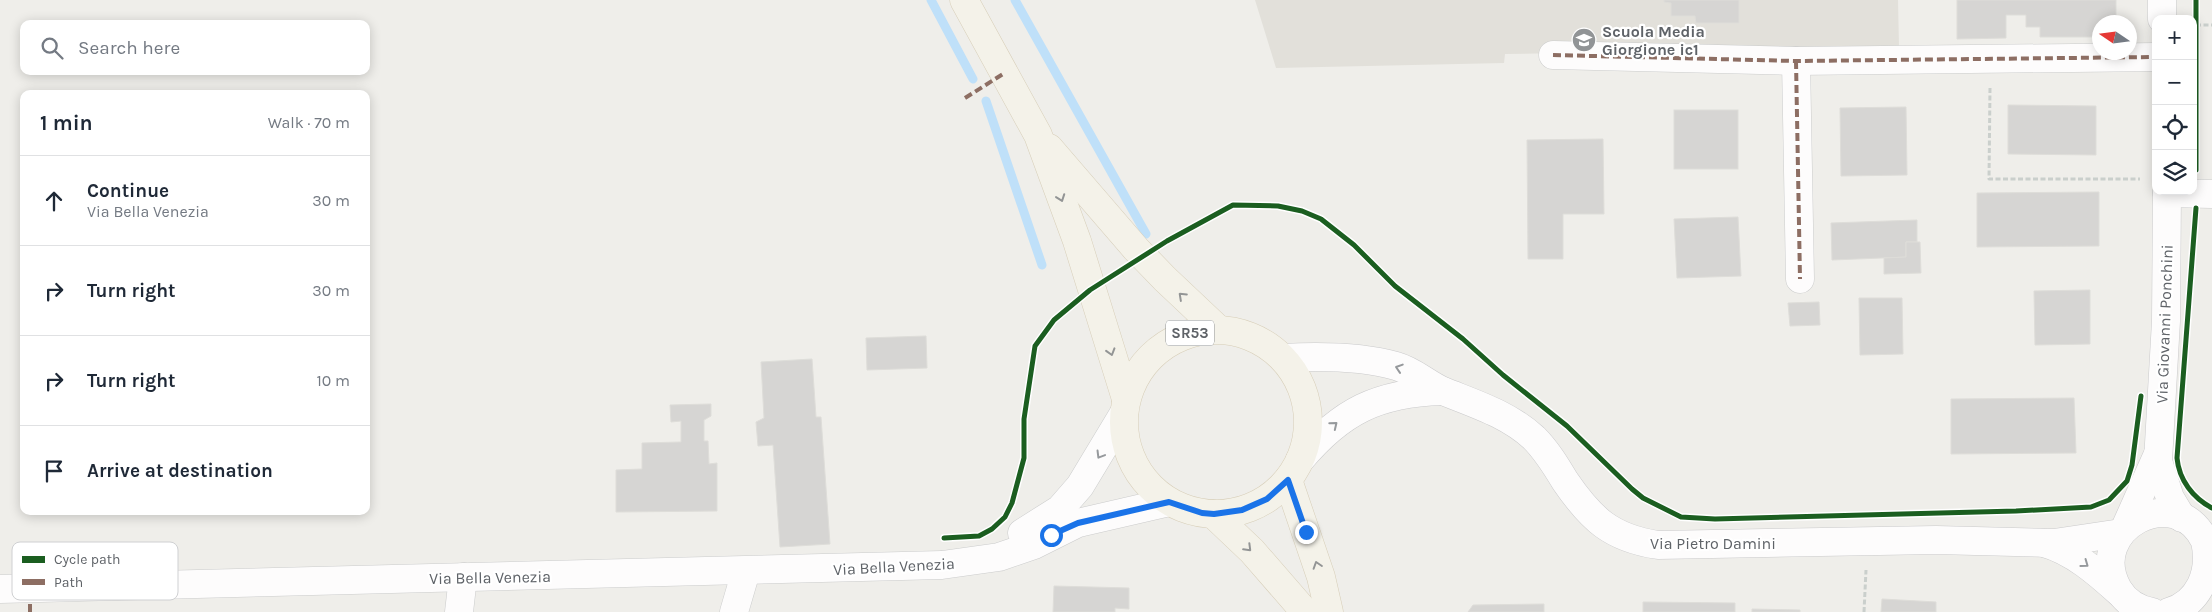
<!DOCTYPE html>
<meta charset="utf-8">
<style>
body{margin:0;font-family:Karla,sans-serif;background:#f2f2f3;color:#1f2937}
.controls{position:absolute;right:15px;top:15px;display:grid;overflow:hidden;border-radius:10px;box-shadow:0 2px 12px #0003}
.controls button{width:45px;height:45px;display:grid;place-items:center;padding:0;border:0;border-bottom:1px solid #e0e1e3;background:#fff;color:#1f2937;font:25px sans-serif}
.compass{position:absolute;left:2092px;top:15px;width:45px;height:45px;border-radius:50%;background:#fff;box-shadow:0 2px 12px #0003;rotate:283deg}
.stop{position:absolute;width:15px;height:15px;margin:-11px;border:4px solid #1a73e8;border-radius:50%;background:#fff}
.stop.end{background:#1a73e8;border-color:#fff;box-shadow:0 1px 5px #0008}
.list{margin:0;padding:0;list-style:none}
h2{display:flex;justify-content:space-between;align-items:center;height:65px;margin:0;padding:0 20px;font-size:21px}
h2 small{font-size:16px;font-weight:400;color:#747a83}
.list li{display:grid;grid-template-columns:32px 1fr auto;gap:15px;align-items:center;box-sizing:border-box;height:90px;padding:0 20px;border-top:1px solid #e0e1e3}
.list b{display:block;font-size:19px;white-space:nowrap}
.list p{margin:0;font-size:16px;white-space:nowrap;color:#747a83}
.list em{font-size:16px;font-style:normal;color:#747a83}
.icon{flex:none;width:28px;height:28px;fill:none;stroke:currentColor;stroke-width:2;stroke-linecap:round;stroke-linejoin:round}
.map{position:relative;flex:none;width:2212px;height:612px;overflow:hidden}
.search{position:absolute;background:#fff;box-shadow:0 2px 12px #0003;left:20px;top:20px;width:350px;height:55px;display:flex;align-items:center;gap:12px;box-sizing:border-box;padding:0 18px;border-radius:10px;color:#747a83;font-size:19px}
.panel{position:absolute;background:#fff;box-shadow:0 2px 12px #0003;left:20px;top:90px;width:350px;height:425px;border-radius:10px}
.map>svg:first-child{display:block}
</style>
<div class="map">
<svg width="2212" height="612" viewBox="0 0 2212 612">
<rect width="100%" height="100%" fill="#efeeea"/>
<path fill="#e2e0da" d="M1255,0H1898L1899,47L1505,54L1504,63L1276,68Z"/>
<g fill="none" stroke-linecap="round" stroke-linejoin="round">
<g stroke="#bfe0f9" stroke-width="9">
<path d="M931,0L973,79"/>
<path d="M1015,0L1146,234"/>
<path d="M986,101L1042,265"/>
</g>
</g>
<g fill="#d6d5d3" stroke="#deddd9">
<path d="M1664,0H1739V23H1696L1695,16H1671V3L1664,2Z"/>
<path d="M1957,0H2116V22H2100V37H2040V27H2026V15H2006V38L1957,39Z"/>
<path d="M2008,105L2096,106V155L2008,154Z"/>
<path d="M1906,107L1907,175L1841,176L1840,108Z"/>
<rect x="1674" y="110" width="64" height="59"/>
<path d="M1603,139L1604,214H1563V259H1528L1527,140Z"/>
<path d="M2099,192V246L1977,247V193Z"/>
<path d="M1738,217L1741,276L1677,278L1674,219Z"/>
<path d="M1917,220V242H1906V257L1832,260L1831,223Z"/>
<path d="M1906,242H1920L1921,273L1884,274V258L1906,257Z"/>
<path d="M2090,290V344L2035,345L2034,291Z"/>
<path d="M1859,298H1902L1903,354L1860,355Z"/>
<path d="M1819,302L1820,325L1790,326L1788,303Z"/>
<path d="M926,336L927,368L867,370L866,338Z"/>
<path d="M812,359L816,417H821L830,544L780,547L773,445L758,446L756,422L764,418L761,362Z"/>
<path d="M2074,398L2076,453L1951,454V399Z"/>
<path d="M711,404V416L704,420V441H708L709,464L717,463V511L616,512V470L642,469V443L681,442V421L671,422L670,405Z"/>
<path d="M1054,586L1129,588V609L1115,608V612H1053Z"/>
<path d="M1882,599L1936,602V612H1881Z"/>
<path d="M1643,602L1735,603V612H1643Z"/>
<path d="M1544,604V612H1468L1473,605Z"/>
<path d="M1752,609L1800,610V612H1752Z"/>
</g>
<g fill="none" stroke-linecap="round" stroke-linejoin="round">
<g stroke="#cbcccc" stroke-width="29">
<g id="street">
<path d="M1553,55L1796,61L2156,57"/>
<path d="M1796,61L1800,279"/>
<path d="M2167,193L2212,194"/>
<path d="M1022,533L1060,509L1080,486L1124,413"/>
<path d="M0,589L942,565L999,557L1034,545L1078,523L1169,502"/>
<path d="M459,612L463,577"/>
<path d="M734,612L746,571"/>
</g>
</g>
<g stroke="#cacacb" stroke-width="29">
<g id="secondary">
<path d="M2162,19V0"/>
<path d="M2167,191L2166,321L2158,461L2170,498L2182,518"/>
<path d="M1283,358C1320,356 1360,356 1396,366C1414,371 1427,384 1443,391C1475,404 1508,414 1534,438C1547,451 1556,466 1565,481C1591,519 1611,538 1658,545L1936,540L2054,543L2121,533"/>
<path d="M1300,460C1341,411 1378,393 1442,391"/>
<path d="M2126,526L2158,454"/>
<path d="M2044,543C2073,551 2098,573 2120,593"/>
<path d="M2152,612C2137,609 2125,601 2118,589C2084,529 2176,480 2205,541C2212,573 2199,603 2169,612"/>
</g>
</g>
<g stroke="#d7ceb8" stroke-width="29">
<g id="primary">
<path d="M964,0L1038,135L1077,241L1126,399"/>
<path d="M1049,148L1136,249L1165,279L1218,329"/>
<circle cx="1216" cy="422" r="92"/>
<path d="M1288,480L1321,577L1329,612"/>
<path d="M1213,514L1252,551L1305,612"/>
</g>
</g>
<g stroke="#cacfcc" stroke-width="3" stroke-dasharray="5 2.5" stroke-linecap="butt">
<path d="M2196,25H2212"/>
<path d="M1990,88L1989,179H2140"/>
<path d="M1864,612L1866,570"/>
</g>
<use href="#street" stroke="#fdfcfc" stroke-width="28"/>
<use href="#secondary" stroke="#fdfcfc" stroke-width="28"/>
<use href="#primary" stroke="#f4f2e9" stroke-width="28"/>
<g stroke="#8d6e63" stroke-width="4" stroke-dasharray="8 4" stroke-linecap="butt">
<path d="M1553,55L1796,61L2156,57"/>
<path d="M1796,61L1800,279"/>
<path d="M965,98L1003,74"/>
<path d="M30,612V589"/>
</g>
<g stroke="#fff" stroke-width="8">
<g id="cycleway">
<path d="M2196,0V170"/>
<path d="M2196,208L2177,458C2179,480 2193,498 2212,508"/>
<path d="M944,538L979,536L992,529L1005,517L1012,503L1024,458V419L1035,346L1054,320L1090,290L1167,241L1233,205L1278,206L1302,211L1321,219L1354,245L1395,286L1463,339L1503,375L1567,426L1632,489L1643,498L1681,517L1715,519L2016,511L2091,507L2109,500L2127,481L2132,465L2141,396"/>
</g>
</g>
<use href="#cycleway" stroke="#1b5e20" stroke-width="5"/>
</g>
<defs><path id="oneway-chevron" d="M-2-3.5L2.5 0L-2 3.5" fill="none" stroke-width="1.6" stroke-linecap="round" stroke-linejoin="round" transform="scale(1.25)"/></defs>
<g stroke="#939595">
<use href="#oneway-chevron" transform="translate(1061 198) rotate(70)"/>
<use href="#oneway-chevron" transform="translate(1182 296) rotate(-137)"/>
<use href="#oneway-chevron" transform="translate(1111 352) rotate(73)"/>
<use href="#oneway-chevron" transform="translate(1248 548) rotate(45)"/>
<use href="#oneway-chevron" transform="translate(1317 565) rotate(-108)"/>
</g>
<g stroke="#96999c">
<use href="#oneway-chevron" transform="translate(1399 368) rotate(-162)"/>
<use href="#oneway-chevron" transform="translate(1334 425) rotate(-39)"/>
<use href="#oneway-chevron" transform="translate(1100 455) rotate(121)"/>
<use href="#oneway-chevron" transform="translate(2085 564) rotate(36)"/>
</g>
<g fill="none" stroke-linecap="round" stroke-linejoin="round">
<path stroke="#1a73e8" stroke-width="6" d="M1051,535L1078,523L1169,502L1202,513L1214,514L1242,510L1267,499L1288,480L1306,532"/>
</g>
<defs>
<g id="school-disc" transform="scale(1.25)"><circle r="9.5" fill="#919496" stroke="#fff"/><path d="M0-5L7-2L0 1L-7-2ZM-4 1L0 2.5L4 1V4Q0 6-4 4Z" fill="#fff"/></g>
</defs>
<g fill-rule="evenodd">
<use href="#school-disc" x="1584" y="40"/>
</g>
<g text-anchor="middle" stroke-width="4.5" stroke-linejoin="round" paint-order="stroke">
<rect fill="#fff" stroke="#8f9295" stroke-width="1" x="1166" y="320.5" width="48" height="25" rx="4"/>
<g font-size="15" font-weight="bold" fill="#5f6368">
<text x="1190" y="338">SR53</text>
</g>
<g font-size="16" font-weight="bold" fill="#5f6368" stroke="#fff" text-anchor="start">
<text x="1602" y="37">Scuola Media<tspan x="1602" dy="18">Giorgione ic1</tspan></text>
</g>
<g font-size="16" fill="#5f6368" stroke="#fff">
<text transform="translate(2164 324) rotate(-88)" y="6">Via Giovanni Ponchini</text>
<text x="1713" y="549">Via Pietro Damini</text>
<text transform="translate(894 566) rotate(-3)" y="6">Via Bella Venezia</text>
<text transform="translate(490 577) rotate(-1)" y="6">Via Bella Venezia</text>
</g>
</g>
<rect x="12" y="542" width="166" height="58" rx="8" fill="#fff" stroke="#cfd0d2" stroke-width="1"/>
<rect x="22" y="556" width="23" height="7" fill="#1b5e20"/>
<rect x="22" y="579" width="23" height="6" fill="#8d6e63"/>
<g font-size="14" fill="#5f6368">
<text x="54" y="564">Cycle path</text>
<text x="54" y="587">Path</text>
</g>
</svg>
<div class="controls">
<button>+</button>
<button>−</button>
<button><svg class="icon" aria-label="locate" viewBox="0 0 24 24"><circle cx="12" cy="12" r="6"/><path d="M12 2v4M12 18v4M2 12h4M18 12h4"/></svg></button>
<button><svg class="icon" aria-label="layers" viewBox="0 0 24 24"><path d="M12 4l9 5-9 5-9-5zM3 14l9 5 9-5"/></svg></button>
</div>
<svg class="compass" viewBox="-18 -18 36 36"><path d="M0-13l5 13h-10z" fill="#e53935"/><path d="M0 13l5-13h-10z" fill="#747a83"/></svg>
<div class="stop" style="left:1051px;top:535px"></div>
<div class="stop end" style="left:1306px;top:532px"></div>
<div class="search"><svg class="icon" aria-label="search" viewBox="0 0 24 24"><circle cx="10" cy="10" r="6"/><path d="M15 15l6 6"/></svg>Search here</div>
<section class="panel">
<h2>1 min<small>Walk · 70 m</small></h2>
<ul class="list">
<li><svg class="icon" aria-label="ahead" viewBox="0 0 24 24"><path d="M12 20V5M6 11l6-6 6 6"/></svg><div><b>Continue</b><p>Via Bella Venezia</p></div><em>30 m</em></li>
<li><svg class="icon" aria-label="right" viewBox="0 0 24 24"><path d="M7 20v-9h11M14 6l5 5-5 5"/></svg><div><b>Turn right</b></div><em>30 m</em></li>
<li><svg class="icon" aria-label="right" viewBox="0 0 24 24"><path d="M7 20v-9h11M14 6l5 5-5 5"/></svg><div><b>Turn right</b></div><em>10 m</em></li>
<li><svg class="icon" aria-label="arrive" viewBox="0 0 24 24"><path d="M6 21V4h12l-3 4 3 4H6"/></svg><div><b>Arrive at destination</b></div></li>
</ul>
</section>
</div>
